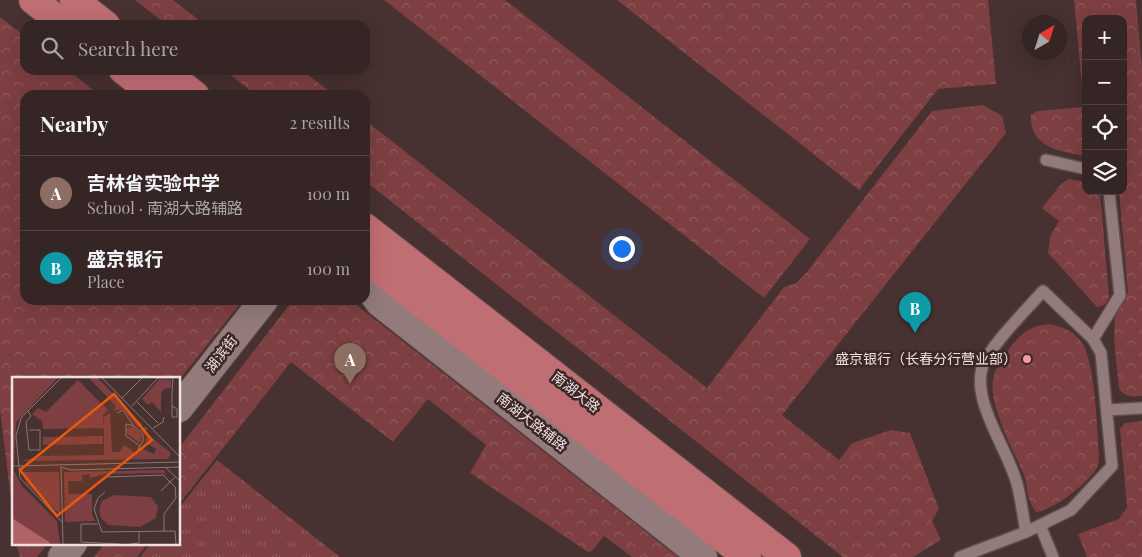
<!DOCTYPE html>
<meta charset="utf-8">
<style>
body{margin:0;font-family:"Playfair Display","Noto Sans SC",serif;background:#3d2d2d;color:#f1f3f6}
.controls{position:absolute;right:15px;top:15px;display:grid;overflow:hidden;border-radius:10px;box-shadow:0 5px 20px #0002}
.controls button{width:45px;height:45px;display:grid;place-items:center;padding:0;border:0;border-bottom:1px solid #4f4242;background:#352525;color:#f1f3f6;font:25px sans-serif}
.compass{position:absolute;left:1022px;top:15px;width:45px;height:45px;border-radius:50%;background:#352525;box-shadow:0 5px 20px #0002;rotate:39deg}
.you{position:absolute;left:621px;top:248px;width:18px;height:18px;margin:-12px;border:4px solid #fff;border-radius:50%;background:#1a73e8;box-shadow:0 0 0 8px #1a73e833}
.badge{display:grid;place-items:center;width:32px;height:32px;border-radius:50%;background:#f59b9d;color:#fff;font-size:16px;font-weight:700}
.pin{position:absolute;translate:-50% -41px;filter:drop-shadow(0 1px 2px #0008)}
.pin::after{content:'';position:absolute;top:26px;width:18px;height:15px;background:inherit;clip-path:polygon(0 0,100% 0,50% 100%)}
.list{margin:0;padding:0;list-style:none}
h2{display:flex;justify-content:space-between;align-items:center;height:65px;margin:0;padding:0 20px;font-size:21px}
h2 small{font-size:16px;font-weight:400;color:#aaa5a7}
.list li{display:grid;grid-template-columns:32px 1fr auto;gap:15px;align-items:center;box-sizing:border-box;height:75px;padding:0 20px;border-top:1px solid #4f4242}
.list b{display:block;font-size:19px;white-space:nowrap}
.list p{margin:0;font-size:16px;white-space:nowrap;color:#aaa5a7}
.list em{font-size:16px;font-style:normal;color:#aaa5a7}
.icon{flex:none;width:28px;height:28px;fill:none;stroke:currentColor;stroke-width:2;stroke-linecap:round;stroke-linejoin:round}
.map{position:relative;flex:none;width:1142px;height:557px;overflow:hidden}
.search{position:absolute;background:#352525;box-shadow:0 5px 20px #0002;left:20px;top:20px;width:350px;height:55px;display:flex;align-items:center;gap:12px;box-sizing:border-box;padding:0 18px;border-radius:15px;color:#aaa5a7;font-size:19px}
.panel{position:absolute;background:#352525;box-shadow:0 5px 20px #0002;left:20px;top:90px;width:350px;height:215px;border-radius:15px}
.map>svg:first-child{display:block}
</style>
<div class="map">
<svg width="1142" height="557" viewBox="0 0 1142 557">
<defs>
<pattern id="forest-crowns" width="20" height="18" patternUnits="userSpaceOnUse" patternTransform="scale(1.25)"><rect width="20" height="18" fill="#7d3f41"/><path d="M2 6a3 3 0 1 1 6 0M12 15a3 3 0 1 1 6 0" fill="none" stroke="#905a5c"/></pattern>
<pattern id="park-tufts" width="24" height="20" patternUnits="userSpaceOnUse" patternTransform="scale(1.25)"><rect width="24" height="20" fill="#7d3f41"/><path d="M3 7l-1-3M5 7V3M7 7l1-3M15 17l-1-3M17 17v-4M19 17l1-3" fill="none" stroke="#905a5c"/></pattern>
</defs>
<rect width="100%" height="100%" fill="#473131"/>
<g fill="url(#forest-crowns)">
<path d="M135,0H173L205,25H167Z"/>
<path d="M384,0H505L810,239L764,298Z"/>
<path d="M617,0H988L996,84L938,89L859,190Z"/>
<path d="M1074,0H1136L1142,69V396C1131,397 1126,397 1119,389L1114,339L1115,316L1128,293L1119,191H1123V19H1086V156C1061,151 1029,148 1031,115L1037,111L1084,107Z"/>
<path d="M0,17L25,36V70H68L99,95H25V300H243L179,380V378H14V525L0,409Z"/>
<path d="M224,70H302L334,95H256Z"/>
<path d="M983,105L1002,116L1006,133L782,415L839,460L852,443L891,430L910,433L939,509L932,521L941,540L913,557H843L365,181V120L707,388L784,287L796,283L806,273L932,111Z"/>
<path d="M1069,179L1086,182V191L1100,192L1109,296C1107,303 1105,306 1097,307L1048,253L1050,237L1059,221L1042,208L1061,184Z"/>
<path d="M293,300H350L678,557H632L604,536L592,551L588,552L470,473L486,445L428,399L393,442L291,362L179,504V448Z"/>
<path d="M1049,324C1062,326 1074,331 1082,343C1095,362 1097,428 1099,454C1099,459 1099,465 1096,469C1088,483 1052,511 1036,512C1024,495 1030,490 1023,473C1013,448 986,402 994,376C996,366 1004,358 1009,349C1020,334 1029,326 1049,324Z"/>
<path d="M1142,421V557H1087L1078,534L1119,519L1127,507L1120,429L1125,423Z"/>
<path d="M16,543H48L37,557H20Z"/>
<path d="M105,543H148L137,557H94Z"/>
</g>
<path fill="url(#park-tufts)" d="M217,460L340,557H140L151,543H179V508Z"/>
<g fill="none" stroke-linecap="round" stroke-linejoin="round">
<g stroke="#5f4d4d" stroke-width="14">
<g id="lane">
<path d="M1046,160L1086,169"/>
<path d="M1093,339L1120,295L1109,191"/>
<path d="M1107,410L1142,408"/>
<path d="M1040,525L1053,557"/>
<path d="M960,557L1026,532L1071,510L1112,466L1101,353L1093,339L1043,291C1027,309 992,344 983,365C970,400 1008,449 1017,484C1021,499 1023,516 1026,532"/>
</g>
</g>
<g stroke="#5f4d4d" stroke-width="30">
<g id="secondary">
<path d="M365,283L380,303L703,557"/>
<path d="M179,408L264,300"/>
<path d="M62,557L73,543"/>
</g>
</g>
<g stroke="#5f4d4d" stroke-width="30">
<g id="primary">
<path d="M33,0L65,25"/>
<path d="M74,0L106,25"/>
<path d="M123,70L155,95"/>
<path d="M163,70L195,95"/>
<path d="M365,227L787,557"/>
<path d="M365,259L747,557"/>
</g>
</g>
<use href="#lane" stroke="#947b7b" stroke-width="11"/>
<use href="#secondary" stroke="#947b7b" stroke-width="28"/>
<use href="#primary" stroke="#bf6e73" stroke-width="28"/>
</g>
<circle fill="#f59b9d" stroke="#3c2727" stroke-width="2" cx="1027" cy="359" r="5"/>
<g text-anchor="middle" stroke-width="5" stroke-linejoin="round" paint-order="stroke">
<g font-size="14" fill="#efe1e1" stroke="#3c2727">
<text transform="translate(221 354) rotate(-52)" y="5">湖滨街</text>
<text transform="translate(576 392) rotate(38)" y="5">南湖大路</text>
<text transform="translate(532 422) rotate(38)" y="5">南湖大路辅路</text>
</g>
<g font-size="14" fill="#efe1e1" stroke="#3c2727" text-anchor="end">
<text x="1017" y="364">盛京银行（长春分行营业部）</text>
</g>
</g>
<g transform="translate(12 377)">
<rect width="168" height="168" fill="#473131"/>
<path d="M102,118L139,120L146,130L144,141L128,150L96,148L89,141L87,133L90,124Z" fill="#7d3f41"/>
<path d="M76,0H85L131,48L126,50L111,32L101,34L104,29ZM148,2L159,3V11L152,12L149,17V35L140,25L136,28L130,22ZM66,3L96,33L91,38L92,51L31,52L30,44L20,37L26,31L34,35ZM98,36L100,75H108L112,68L122,75L121,81L129,71L142,77L144,72L133,65L135,60L129,53L133,49L136,52L133,55L159,76L156,82L9,84L30,79L92,78V40ZM122,50L130,58L128,66L115,57V51ZM91,59V67L31,68V60ZM152,93L154,99L151,96L94,97L78,101V97L70,98V104H56L57,144H80V137L83,144L53,145L52,95ZM9,95H47L48,137L15,107Z" fill="#7d3f41"/>
<path d="M0,0H47L4,45L2,94L10,109L45,144L48,167H0ZM56,117H80V144H57Z" fill="#7d3f41"/>
<path d="M0,141L37,165L38,167H0Z" fill="#b06366"/>
<path fill="none" stroke="#8a7777" stroke-width="1" d="M89,0L168,80M110,21L131,0M125,25L146,46M120,29L146,1H161L160,16V40H165V32L160,29M16,34L19,39L14,45L17,73H28V53H17M105,36L111,33L121,48M141,51L151,45L152,40M123,78L128,69L131,64V57L122,49L114,47V59L128,69M0,89L168,85M154,91L168,104M96,100L151,98L163,110L164,121L152,137V154M149,114L163,100M93,115L86,121L82,132L90,155L163,154L164,167M50,145L8,101L4,59L9,41L50,0M86,147H69V165L108,167M51,167L49,90L59,93L168,90M118,167L127,166V155"/>
<path fill="#e8590c" fill-opacity="0.15" stroke="#e8590c" stroke-width="2.5" d="M102,17L140,63L45,139L8,93Z"/>
<rect width="168" height="168" fill="none" stroke="#efe1e1" stroke-width="2.5"/>
</g>
</svg>
<div class="controls">
<button>+</button>
<button>−</button>
<button><svg class="icon" aria-label="locate" viewBox="0 0 24 24"><circle cx="12" cy="12" r="6"/><path d="M12 2v4M12 18v4M2 12h4M18 12h4"/></svg></button>
<button><svg class="icon" aria-label="layers" viewBox="0 0 24 24"><path d="M12 4l9 5-9 5-9-5zM3 14l9 5 9-5"/></svg></button>
</div>
<svg class="compass" viewBox="-18 -18 36 36"><path d="M0-13l5 13h-10z" fill="#e53935"/><path d="M0 13l5-13h-10z" fill="#aaa5a7"/></svg>
<div class="you"></div>
<div class="pin badge" style="left:350px;top:384px;background:#8d6e63">A</div>
<div class="pin badge" style="left:915px;top:333px;background:#0f9aa8">B</div>
<div class="search"><svg class="icon" aria-label="search" viewBox="0 0 24 24"><circle cx="10" cy="10" r="6"/><path d="M15 15l6 6"/></svg>Search here</div>
<section class="panel">
<h2>Nearby<small>2 results</small></h2>
<ul class="list">
<li><span class="badge" style="background:#8d6e63">A</span><div><b>吉林省实验中学</b><p>School · 南湖大路辅路</p></div><em>100 m</em></li>
<li><span class="badge" style="background:#0f9aa8">B</span><div><b>盛京银行</b><p>Place</p></div><em>100 m</em></li>
</ul>
</section>
</div>
